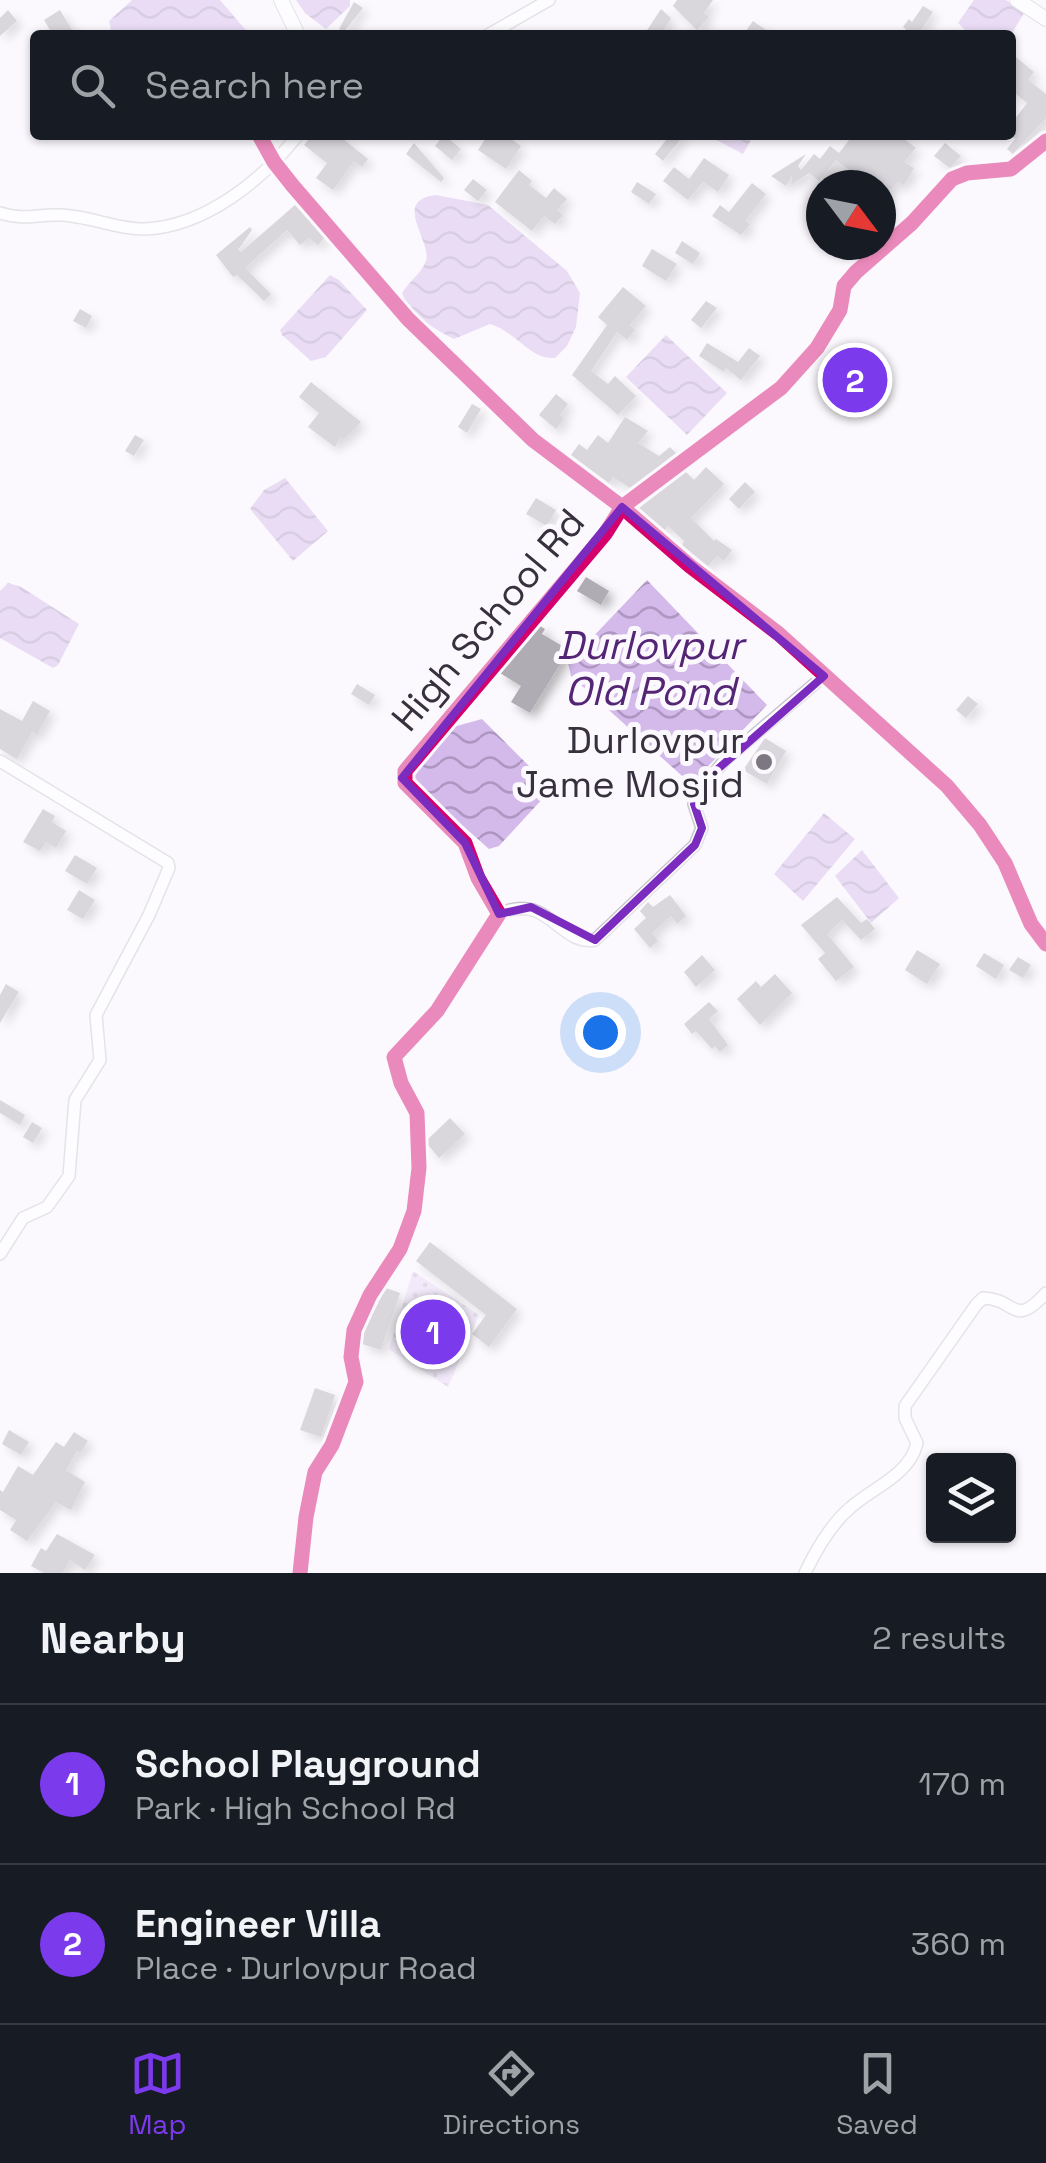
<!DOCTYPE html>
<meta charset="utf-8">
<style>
body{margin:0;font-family:"Space Grotesk",sans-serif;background:#242831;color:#f1f3f6}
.controls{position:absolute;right:30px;bottom:30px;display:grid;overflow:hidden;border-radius:10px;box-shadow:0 2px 8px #0004}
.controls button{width:90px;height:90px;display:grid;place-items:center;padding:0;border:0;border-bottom:2px solid #363941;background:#171b24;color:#f1f3f6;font:50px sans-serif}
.compass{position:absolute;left:806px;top:170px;width:90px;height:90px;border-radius:50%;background:#171b24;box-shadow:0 2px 8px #0004;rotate:122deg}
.you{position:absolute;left:600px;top:1032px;width:35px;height:35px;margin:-25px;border:8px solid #fff;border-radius:50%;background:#1a73e8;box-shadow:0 0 0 15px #1a73e833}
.badge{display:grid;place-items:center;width:65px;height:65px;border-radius:50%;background:#7c3aed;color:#fff;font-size:32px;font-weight:700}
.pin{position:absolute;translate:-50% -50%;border:5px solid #fff;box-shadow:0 2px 10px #0006}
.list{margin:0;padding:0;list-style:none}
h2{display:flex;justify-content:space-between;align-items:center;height:130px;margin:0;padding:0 40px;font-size:42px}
h2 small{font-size:32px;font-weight:400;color:#9ea1a6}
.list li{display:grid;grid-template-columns:65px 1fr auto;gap:30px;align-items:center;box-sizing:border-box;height:160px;padding:0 40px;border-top:2px solid #363941}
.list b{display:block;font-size:38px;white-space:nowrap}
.list p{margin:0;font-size:32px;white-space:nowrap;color:#9ea1a6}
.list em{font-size:32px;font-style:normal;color:#9ea1a6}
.icon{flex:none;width:55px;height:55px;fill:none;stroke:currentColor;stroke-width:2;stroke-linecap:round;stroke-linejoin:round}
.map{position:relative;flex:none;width:1046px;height:1573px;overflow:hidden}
.search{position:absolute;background:#171b24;box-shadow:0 2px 8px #0004;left:30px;right:30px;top:30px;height:110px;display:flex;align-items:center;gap:25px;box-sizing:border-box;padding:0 35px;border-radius:10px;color:#9ea1a6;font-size:38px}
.sheet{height:450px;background:#171b24}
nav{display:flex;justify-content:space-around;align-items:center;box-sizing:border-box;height:140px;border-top:2px solid #363941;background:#171b24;font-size:28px;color:#9ea1a6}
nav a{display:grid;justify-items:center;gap:5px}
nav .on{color:#7c3aed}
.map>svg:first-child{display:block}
</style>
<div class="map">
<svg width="1046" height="1573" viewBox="0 0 1046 1573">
<defs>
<pattern id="grass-dots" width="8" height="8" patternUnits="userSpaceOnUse" patternTransform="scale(2.5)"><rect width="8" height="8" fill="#e7d7f5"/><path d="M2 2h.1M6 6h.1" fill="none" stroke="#c7b9d3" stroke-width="1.8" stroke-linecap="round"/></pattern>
<pattern id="water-waves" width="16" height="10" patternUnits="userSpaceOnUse" patternTransform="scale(2.5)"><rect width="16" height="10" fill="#d4b9eb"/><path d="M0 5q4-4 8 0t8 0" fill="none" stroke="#ad97c0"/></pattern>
<filter id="shadow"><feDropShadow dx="5.5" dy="5.5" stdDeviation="5" flood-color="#0004"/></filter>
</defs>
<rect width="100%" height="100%" fill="#fbf9fd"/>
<path fill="url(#grass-dots)" d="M413,1271L479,1315L448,1387L389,1349Z"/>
<g fill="url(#water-waves)">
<path d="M132,0H220L250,35H112L109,21Z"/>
<path d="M296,0H350V6L326,29L305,13Z"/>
<path d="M974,0H1006L1024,13L1011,35H970L958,23Z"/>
<path d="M707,135H754L743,154Z"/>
<path d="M436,195L488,205L567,271L580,293L576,327L567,346L555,358C530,360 518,333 490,324L454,339C434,329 410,315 402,293C408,283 423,271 426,261C432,241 391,200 436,195Z"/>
<path d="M330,275L339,280L367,310L326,357L311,361L282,335L280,330Z"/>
<path d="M666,335L727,393L687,435L626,377Z"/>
<path d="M285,478L328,531L293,561L250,509L264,490Z"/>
<path d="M647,580L767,705L691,784L571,676L568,663Z"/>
<path d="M8,583L21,587L79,624L58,665L53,668L0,638V591Z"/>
<path d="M482,719L547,784L546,795L499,846L489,849L409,778L412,770L453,727Z"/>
<path d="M824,813L855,839L803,901L774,874Z"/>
<path d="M862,850L899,898L871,923L835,876Z"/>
</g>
<g fill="#b0acb3" filter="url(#shadow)">
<path d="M677,0H713L704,13L709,17L697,30L673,6Z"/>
<path d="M354,2L363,8L344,32L339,29Z"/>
<path d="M923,6L933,12L918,35H912L903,27L909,19L912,22Z"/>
<path d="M661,9L671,18L661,35H644Z"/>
<path d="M8,10L17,21L0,36V18Z"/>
<path d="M60,10L75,35H53L44,20Z"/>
<path d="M753,21L773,35H743Z"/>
<path d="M1011,53L1034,72L1028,80L1046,94V118L1013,154L1007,149L1015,139L1011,135V124L1027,103L1011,90Z"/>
<path d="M312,135H338L368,159L362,167L354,161L333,190L316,178L327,163L304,145Z"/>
<path d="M444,135L461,149L452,160L435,146Z"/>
<path d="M488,135H505L521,146L506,169L478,150Z"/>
<path d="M670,135H684L663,161L655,154Z"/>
<path d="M853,135H899L916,148L904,162L914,168L904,185L898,182L881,199V185H847L855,175L836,160L819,181L809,173L792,184V176L786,186L771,176L806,154L798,166L801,170L814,154L820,159L830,146L839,153Z"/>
<path d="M414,143L444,178L441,182L406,154Z"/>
<path d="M945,143L961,156L950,168L934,156Z"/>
<path d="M704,158L729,175L718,192L703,182L688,200L663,181L674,167L689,179Z"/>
<path d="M519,170L532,181L529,185L546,198L554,188L567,199L557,210L563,215L555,224L544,216L532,231L495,202Z"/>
<path d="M473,179L487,190L478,201L464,190Z"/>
<path d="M637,182L656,194L649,204L631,192Z"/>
<path d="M752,183L766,194L745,221L750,224L741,235L712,216L720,205L729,212Z"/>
<path d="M295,205L324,238L318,245L309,238L300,245L287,230L245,268L271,294L264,301L237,275L233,277L216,255L250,227L252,230L238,250L241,252Z"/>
<path d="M682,241L700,253L693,264L675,253Z"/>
<path d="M652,249L677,264L666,281L642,266Z"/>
<path d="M623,287L646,306L630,325L635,330L627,340L617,332L591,371L608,384L615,376L636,396L618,415L572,375L607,325L598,317Z"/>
<path d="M706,301L717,308L701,328L691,320Z"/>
<path d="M80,309L92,316L86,328L73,321Z"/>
<path d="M707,343L738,362L749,348L760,356L741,380L726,368L724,372L699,356Z"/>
<path d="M841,350L887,390L869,410L823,371Z"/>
<path d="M311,382L361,422L343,440L340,437L335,447L308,427L319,413L299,397Z"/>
<path d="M556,394L568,404L560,415L564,419L556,429L539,415Z"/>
<path d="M472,404L481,409L467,433L458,427Z"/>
<path d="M625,417L648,431L638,443L659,456L670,447L676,453L630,488L613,477L609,483L571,455L579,444L587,450L598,435L608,443Z"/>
<path d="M135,435L144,440L134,456L125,451Z"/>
<path d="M706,467L724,484L691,518L714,541L716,539L732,550L724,561L717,556L708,566L682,545L684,541L668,526L665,530L639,508L686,472L694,480Z"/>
<path d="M745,482L755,492L739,509L729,499Z"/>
<path d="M536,498L556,510L547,526L526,514Z"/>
<path d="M586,577L609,591L601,605L577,591Z"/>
<path d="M540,626L545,629L542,634L569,650L530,713L511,702L521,686L500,673Z"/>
<path d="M357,684L375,695L369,705L351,694Z"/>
<path d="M968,696L978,704L966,718L956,710Z"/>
<path d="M33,701L50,711L37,735L32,732L17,759L0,749V709L22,721Z"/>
<path d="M765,738L786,751L767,784L743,770Z"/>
<path d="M43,809L55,816L52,822L66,831L56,848L46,842L40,851L23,842Z"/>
<path d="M75,855L97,868L87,884L65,871Z"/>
<path d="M79,890L95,900L83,919L67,910Z"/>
<path d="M670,895L686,916L677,924L671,916L652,933L658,941L650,948L634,929L646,918L640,911L648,902L653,907Z"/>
<path d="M837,897L861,923L867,919L875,929L861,940L842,920L827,934L854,967L836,981L818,959L825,953L801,925Z"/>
<path d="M917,950L940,964L927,984L905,970Z"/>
<path d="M984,953L1004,965L996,979L976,966Z"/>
<path d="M702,955L715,970L696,987L684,972Z"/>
<path d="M1018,957L1031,965L1023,978L1009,970Z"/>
<path d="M775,974L792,993L760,1025L737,999L756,981L761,987Z"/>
<path d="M6,984L19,992L0,1023V995Z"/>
<path d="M709,1002L718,1011L709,1019L728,1045L720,1052L715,1046L712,1049L696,1031L692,1034L684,1024Z"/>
<path d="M0,1100L25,1115L20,1125L0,1113Z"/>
<path d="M450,1118L465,1134L439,1158L428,1145L427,1140Z"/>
<path d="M32,1122L42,1128L33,1143L23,1137Z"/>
<path d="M430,1242L517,1309L489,1347L472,1334L486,1315L416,1261Z"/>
<path d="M386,1288L400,1293L381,1350L362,1344L365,1328Z"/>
<path d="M315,1388L335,1395L321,1437L300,1430Z"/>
<path d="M9,1430L29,1442L21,1455L2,1444Z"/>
<path d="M74,1432L88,1441L80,1453L77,1451L66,1470L85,1482L71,1510L56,1502L27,1541L10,1530L16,1520L0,1510V1490L3,1492L18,1466L33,1475L56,1442L64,1447Z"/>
<path d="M57,1534L95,1555L85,1570L70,1560L63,1573H44L31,1566L41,1548L46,1551Z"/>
</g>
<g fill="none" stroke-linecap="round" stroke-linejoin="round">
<g stroke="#cac6ce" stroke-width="14">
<g id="minor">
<path d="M488,35L549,0"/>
<path d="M0,213C27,221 35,214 61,215C89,216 116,229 144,229C205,227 262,180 298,135"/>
<path d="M0,761L168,863L169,868L149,915L96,1015L100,1060L75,1100L69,1176L47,1207L23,1218L0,1254"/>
<path d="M499,914C548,891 559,946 595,940L695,845L702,828L694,804L698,793L725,760L824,676"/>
<path d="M300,1573L306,1517L315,1472L332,1445L356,1382L351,1357L354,1330L370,1295L400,1249L414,1211L419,1168L417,1113L401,1083L394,1057L437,1011L499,914L478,878L465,843L405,783V771L605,534L622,507"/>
<path d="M805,1573C816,1550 830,1525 850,1508C872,1488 910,1475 917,1443L905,1418V1406L976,1305L983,1298C1017,1299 1013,1329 1046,1293"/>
</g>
</g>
<g stroke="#cac6ce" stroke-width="16">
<g id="tertiary">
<path d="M281,0L298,35"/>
<path d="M1017,0L1046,19"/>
<path d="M259,135L274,162L293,186L408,319L533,440L622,507L690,566L779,634L947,786L980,825L1005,863L1031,924L1046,944"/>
<path d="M622,507L781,388L817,348L840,310L844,286L856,272L912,223L952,179L967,173L1011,169L1046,141"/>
</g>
</g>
<use href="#minor" stroke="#fefeff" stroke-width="11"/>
<use href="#tertiary" stroke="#fefeff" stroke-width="14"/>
<g stroke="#fbf8fe" stroke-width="21">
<g id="cycleway">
<path d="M259,135L274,162L293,186L408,319L533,440L622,507L690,566L779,634L947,786L980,825L1005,863L1031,924L1046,944"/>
<path d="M300,1573L306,1517L315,1472L332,1445L356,1382L351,1357L354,1330L370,1295L400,1249L414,1211L419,1168L417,1113L401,1083L394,1057L437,1011L499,914L478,878L465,843L405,783V771L605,534L622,507L781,388L817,348L840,310L844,286L856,272L912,223L952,179L967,173L1011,169L1046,141"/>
</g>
</g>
<use href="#cycleway" stroke="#d6006c" stroke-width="15"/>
</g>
<path d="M0 0H1046V1573H0ZM622,507L824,676L711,775L694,804L702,828L695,845L595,940L531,907L499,914L465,843L402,778Z" fill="#fbf9fd" fill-opacity=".55" fill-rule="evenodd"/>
<path fill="none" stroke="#7b2cbf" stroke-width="8" stroke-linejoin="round" d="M622,507L824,676L711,775L694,804L702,828L695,845L595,940L531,907L499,914L465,843L402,778Z"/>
<circle fill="#7c7780" stroke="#fbf8fe" stroke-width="4" cx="764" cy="762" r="10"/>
<g text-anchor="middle" stroke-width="10" stroke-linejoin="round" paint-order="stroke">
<g font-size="38" fill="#37313d" stroke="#fbf8fe">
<text transform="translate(488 620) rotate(-50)" y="13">High School Rd</text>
</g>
<g font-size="38" fill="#37313d" stroke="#fbf8fe" text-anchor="end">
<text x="744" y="753">Durlovpur<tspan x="744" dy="44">Jame Mosjid</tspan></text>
</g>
<g font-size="40" font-style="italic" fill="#552575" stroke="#fbf8fe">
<text x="650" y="659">Durlovpur<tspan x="650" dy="46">Old Pond</tspan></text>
</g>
</g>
</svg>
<div class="controls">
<button><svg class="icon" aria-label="layers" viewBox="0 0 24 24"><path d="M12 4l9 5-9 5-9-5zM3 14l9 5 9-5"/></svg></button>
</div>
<svg class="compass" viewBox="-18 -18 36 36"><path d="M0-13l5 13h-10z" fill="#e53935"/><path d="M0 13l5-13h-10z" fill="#9ea1a6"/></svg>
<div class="you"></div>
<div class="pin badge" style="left:433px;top:1332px">1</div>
<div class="pin badge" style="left:855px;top:380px">2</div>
<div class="search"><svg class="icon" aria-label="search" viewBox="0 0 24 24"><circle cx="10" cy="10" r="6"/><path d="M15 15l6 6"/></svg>Search here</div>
</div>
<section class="sheet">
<h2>Nearby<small>2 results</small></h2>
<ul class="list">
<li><span class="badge">1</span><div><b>School Playground</b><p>Park · High School Rd</p></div><em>170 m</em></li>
<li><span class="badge">2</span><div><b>Engineer Villa</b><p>Place · Durlovpur Road</p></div><em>360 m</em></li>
</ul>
</section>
<nav>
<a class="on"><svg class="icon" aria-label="map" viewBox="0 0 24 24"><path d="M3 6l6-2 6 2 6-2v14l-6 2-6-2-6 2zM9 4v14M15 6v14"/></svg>Map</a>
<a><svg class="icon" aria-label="directions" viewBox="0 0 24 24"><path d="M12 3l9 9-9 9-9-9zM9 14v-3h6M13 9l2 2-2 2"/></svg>Directions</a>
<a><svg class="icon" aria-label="saved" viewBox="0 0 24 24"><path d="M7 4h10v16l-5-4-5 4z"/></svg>Saved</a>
</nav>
